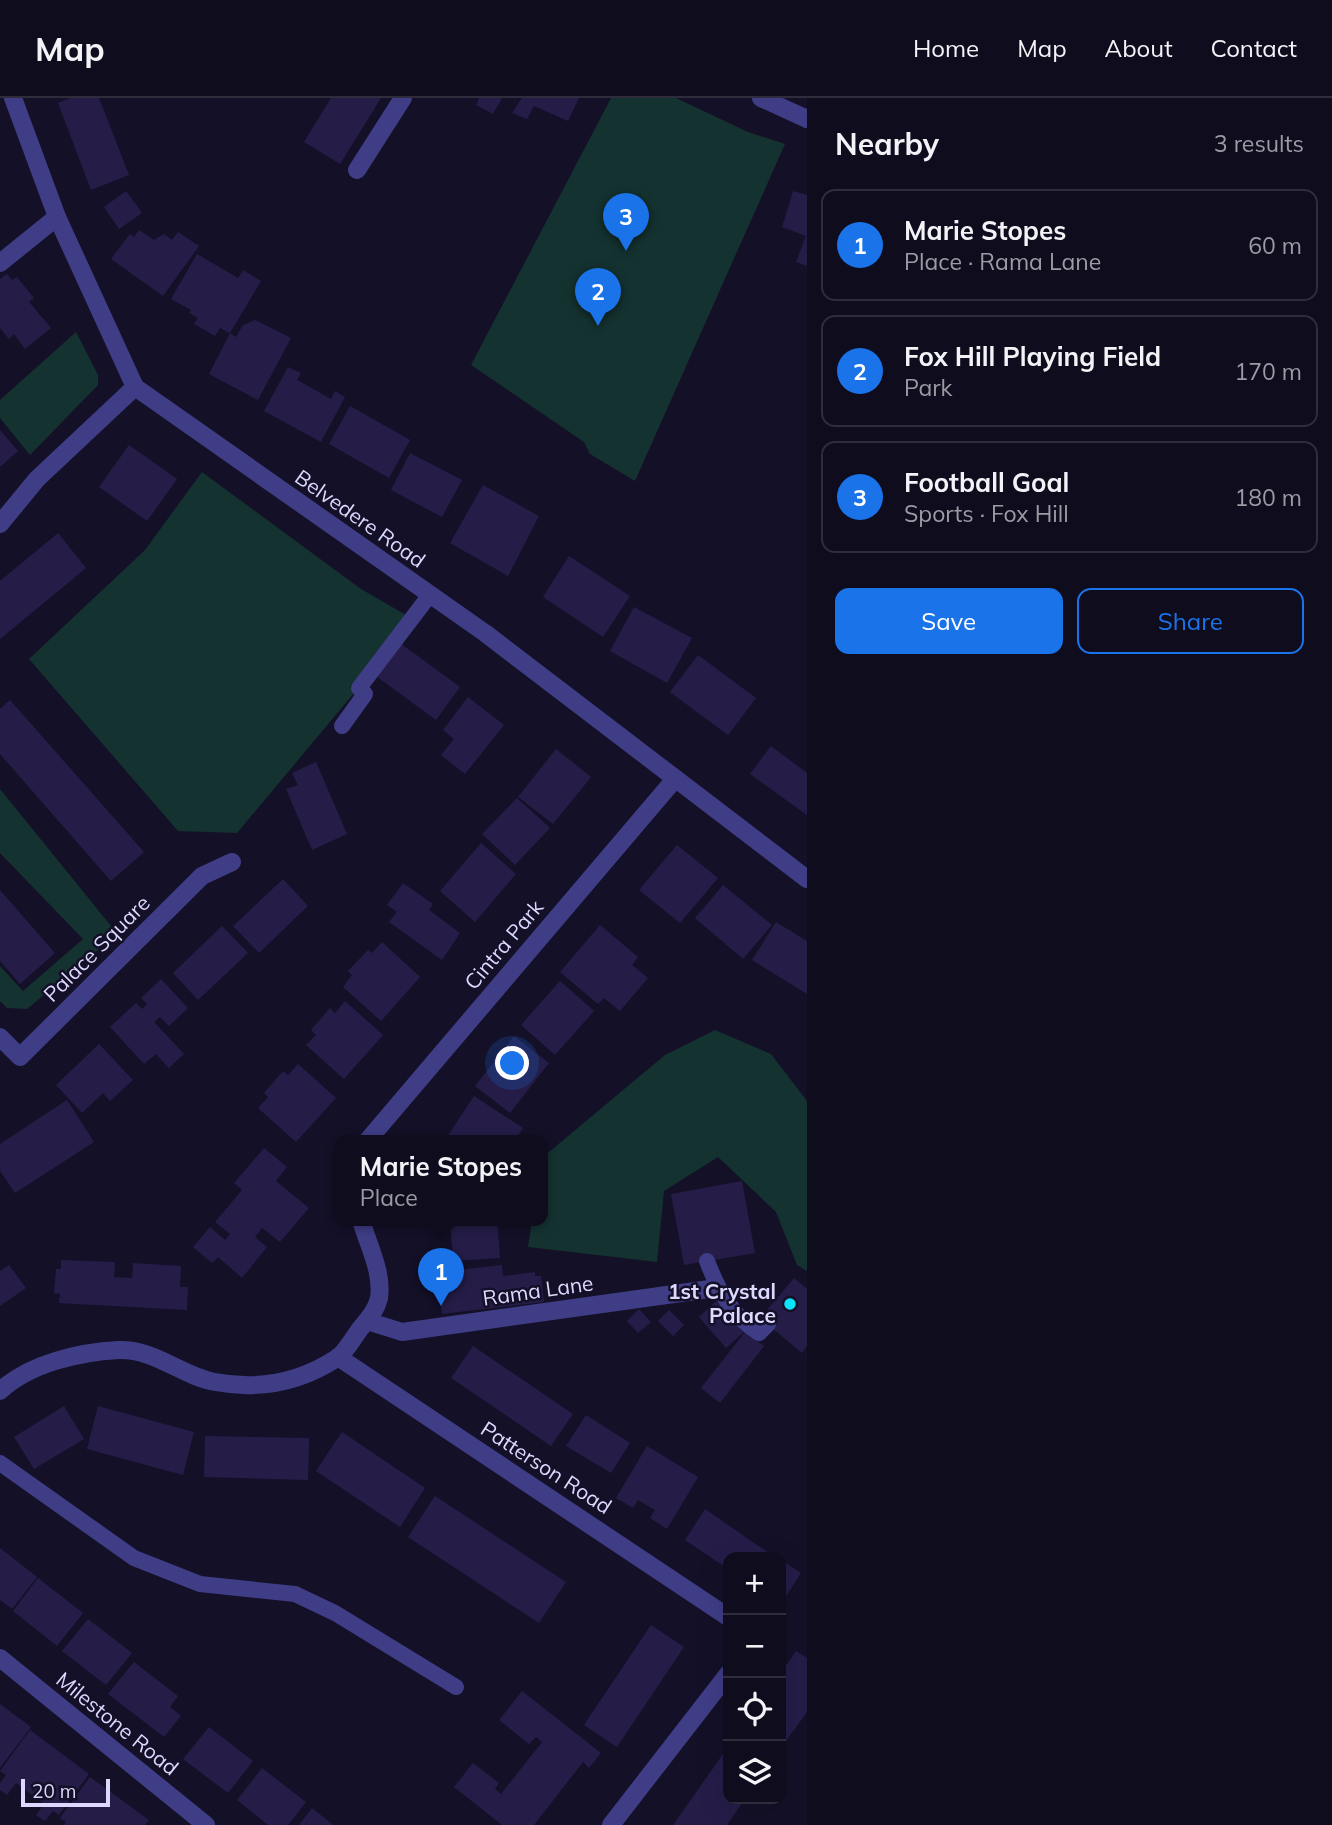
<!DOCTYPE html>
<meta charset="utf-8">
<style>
body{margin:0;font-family:Mulish,sans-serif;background:#1d1a2b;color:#f1f3f6}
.controls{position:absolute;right:21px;bottom:21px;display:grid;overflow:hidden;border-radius:14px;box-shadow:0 7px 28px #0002}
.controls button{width:63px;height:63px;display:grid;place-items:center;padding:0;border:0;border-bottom:2px solid #2f2c3c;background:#0f0c1e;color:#f1f3f6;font:35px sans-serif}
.scale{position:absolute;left:21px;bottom:18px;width:89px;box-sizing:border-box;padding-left:7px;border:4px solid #dcd8fe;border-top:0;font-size:19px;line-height:24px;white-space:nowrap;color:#dcd8fe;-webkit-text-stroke:5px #141028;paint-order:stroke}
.you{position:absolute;left:513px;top:966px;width:24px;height:24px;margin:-18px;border:5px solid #fff;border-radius:50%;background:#1a73e8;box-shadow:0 0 0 10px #1a73e833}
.badge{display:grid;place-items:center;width:46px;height:46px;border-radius:50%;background:#1a73e8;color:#fff;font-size:23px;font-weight:700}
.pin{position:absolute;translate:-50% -58px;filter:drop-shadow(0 2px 4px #0008)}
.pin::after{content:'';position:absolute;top:37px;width:24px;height:21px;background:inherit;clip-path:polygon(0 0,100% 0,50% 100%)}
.popup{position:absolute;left:334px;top:1037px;width:214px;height:91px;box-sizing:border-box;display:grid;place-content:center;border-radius:14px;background:#0f0c1e;filter:drop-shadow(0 2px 5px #0005);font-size:23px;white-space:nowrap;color:#9b9ba4}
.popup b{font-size:26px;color:#f1f3f6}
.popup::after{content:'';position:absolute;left:50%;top:100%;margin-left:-14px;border:14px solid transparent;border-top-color:#0f0c1e}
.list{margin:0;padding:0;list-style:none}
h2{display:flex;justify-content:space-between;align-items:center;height:91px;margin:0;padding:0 28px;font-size:30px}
h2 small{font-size:23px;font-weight:400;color:#9b9ba4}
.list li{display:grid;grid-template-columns:46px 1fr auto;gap:21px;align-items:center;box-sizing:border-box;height:112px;margin:0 14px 14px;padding:0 14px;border:2px solid #2f2c3c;border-radius:14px}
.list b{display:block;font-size:26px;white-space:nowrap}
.list p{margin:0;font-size:23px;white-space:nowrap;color:#9b9ba4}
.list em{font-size:23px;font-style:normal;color:#9b9ba4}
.actions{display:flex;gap:14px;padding:21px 28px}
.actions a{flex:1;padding:16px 0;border:2px solid #1a73e8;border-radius:14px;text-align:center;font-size:24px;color:#1a73e8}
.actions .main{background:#1a73e8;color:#fff}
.icon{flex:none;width:38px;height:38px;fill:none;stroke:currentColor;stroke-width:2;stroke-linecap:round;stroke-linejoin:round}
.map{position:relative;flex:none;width:807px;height:1727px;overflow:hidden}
header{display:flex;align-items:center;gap:42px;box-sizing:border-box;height:98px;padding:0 35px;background:#0f0c1e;border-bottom:2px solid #2f2c3c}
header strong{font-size:33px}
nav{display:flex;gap:38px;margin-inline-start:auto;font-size:24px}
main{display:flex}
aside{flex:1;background:#0f0c1e}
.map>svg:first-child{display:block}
</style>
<header>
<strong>Map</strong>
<nav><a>Home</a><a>Map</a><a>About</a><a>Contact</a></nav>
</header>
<main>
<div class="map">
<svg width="807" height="1727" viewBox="0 0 807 1727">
<rect width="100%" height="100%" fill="#141028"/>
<g fill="#143230">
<path d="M611,0H676L748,34L785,46L635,383L590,356L584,344L471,267Z"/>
<path d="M76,234L98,277V287L30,357L0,320V302Z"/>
<path d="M202,374L361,491L406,517L350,589L355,594L237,735L178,733L29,561L145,452Z"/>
<path d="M0,691L111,828L104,847L27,911L7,910L0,903V868L23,893L83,841L0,755Z"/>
<path d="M715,932L771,956L807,1003V1173L797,1167L776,1114L718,1059L664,1093L657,1164L528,1149L532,1122H542L543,1059L665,957Z"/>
</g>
<g fill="#251d48">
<path d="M70,0H99L129,77L91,92L58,5Z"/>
<path d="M331,0H381L340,66L304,44Z"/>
<path d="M479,0H502L493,16L476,7Z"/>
<path d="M522,0H579L568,23L534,8L527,21L512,15Z"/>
<path d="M126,93L142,115L119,131L104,109Z"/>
<path d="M793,93L807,97V168L796,164L806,138L782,129Z"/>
<path d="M139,132L154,142L164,136L172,142L178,134L199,148L163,198L111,161L130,136L134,139Z"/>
<path d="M197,156L238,180L243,172L261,183L230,235L236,239L243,227L255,222L291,240L258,302L209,276L230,235L220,230L215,238L194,226L198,220L189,215L191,212L171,201Z"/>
<path d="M7,176L12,182L17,179L34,200L29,204L51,230L25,251L14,236L9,241L0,230V181Z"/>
<path d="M288,269L301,275L297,282L331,301L335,293L345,299L321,344L264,313Z"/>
<path d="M350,308L410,342L389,380L329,346Z"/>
<path d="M0,332L18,353L0,369Z"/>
<path d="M129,347L177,381L147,423L99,389Z"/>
<path d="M410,355L462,382L442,419L391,392Z"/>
<path d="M483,387L539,418L508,478L450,445Z"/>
<path d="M58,435L86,470L0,541V483Z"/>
<path d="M569,458L630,498L603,539L543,499Z"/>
<path d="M634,509L692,540L667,585L610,553Z"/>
<path d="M400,545L460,589L436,622L376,578Z"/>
<path d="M698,557L756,600L728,637L670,594Z"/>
<path d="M468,599L504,627L465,676L441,657L454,641L443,632Z"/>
<path d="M10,602L144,754L111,783L0,656V611Z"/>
<path d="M771,648L807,675V717L750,676Z"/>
<path d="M556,651L591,679L553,726L518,699Z"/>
<path d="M316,664L347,736L312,752L286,691L298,687L292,675Z"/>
<path d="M517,700L550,730L515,767L482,736Z"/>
<path d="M481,745L516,776L475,824L440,793Z"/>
<path d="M677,747L718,780L680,825L639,792Z"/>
<path d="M283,781L308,808L259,855L233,828Z"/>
<path d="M403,785L433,806L429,812L460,835L442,862L389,824L397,814L387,807Z"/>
<path d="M723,787L772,827L743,861L695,820Z"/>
<path d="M0,792L55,855L20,886L0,863Z"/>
<path d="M776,824L807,843V896L752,862Z"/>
<path d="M600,827L638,859L632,867L648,880L620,913L604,900L598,906L560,874Z"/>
<path d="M222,828L248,855L198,902L173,875Z"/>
<path d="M382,844L420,879L381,923L343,889L352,877L348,873L368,852L372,855Z"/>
<path d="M161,881L188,910L169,928L160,919L154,924L184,956L169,970L156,956L144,966L110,929L136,905L142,911L147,906L141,900Z"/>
<path d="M560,883L594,913L555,957L521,927Z"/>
<path d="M345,903L383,937L344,981L306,947L316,937L311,932L330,910L335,915Z"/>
<path d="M514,938L549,965L510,1015L475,988Z"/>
<path d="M99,946L133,982L110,1003L103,995L82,1015L56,987Z"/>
<path d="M298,966L336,1000L296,1044L258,1010L268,999L264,995L283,973L288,977Z"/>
<path d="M474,998L523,1030L515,1042H445Z"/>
<path d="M67,1002L94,1044L15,1095L0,1073V1046Z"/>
<path d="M264,1050L287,1069L276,1083L309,1110L280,1144L262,1130L255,1139L267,1149L242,1180L218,1159L212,1165L193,1149L210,1129L225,1142L230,1136L215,1124L242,1092L234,1085Z"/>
<path d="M742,1083L755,1155L684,1167L671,1096Z"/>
<path d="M450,1122H497L500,1160L453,1163Z"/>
<path d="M61,1162L115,1164L114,1179L132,1180L133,1165L181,1168L180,1189H188L187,1212L59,1205L60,1196L54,1195L56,1171H61Z"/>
<path d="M9,1167L26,1190L0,1208V1173Z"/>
<path d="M502,1167L503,1178L535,1174V1178H541L544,1204L442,1216L437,1174Z"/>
<path d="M794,1180L807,1191V1248L802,1255L760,1220Z"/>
<path d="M716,1203L744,1234L726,1250L699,1219Z"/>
<path d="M639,1211L651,1224L638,1235L627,1223Z"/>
<path d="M669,1212L684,1227L673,1238L658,1223Z"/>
<path d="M745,1234L764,1248L720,1305L701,1290Z"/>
<path d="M473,1248L573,1316L551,1348L451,1280Z"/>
<path d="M64,1308L84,1341L34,1371L14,1339Z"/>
<path d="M98,1308L194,1334L183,1377L87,1351Z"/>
<path d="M586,1317L630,1345L611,1375L566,1348Z"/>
<path d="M342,1334L425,1390L400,1429L316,1373Z"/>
<path d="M205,1338L309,1340L308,1382L204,1379Z"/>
<path d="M647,1348L698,1379L667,1431L650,1420L655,1412L638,1402L633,1410L616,1400Z"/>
<path d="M435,1398L566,1484L539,1525L408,1439Z"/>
<path d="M705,1411L757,1447L776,1459H728V1471L685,1442Z"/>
<path d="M0,1450L37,1479L12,1511L0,1502Z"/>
<path d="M781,1462L801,1475L781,1506Z"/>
<path d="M38,1480L83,1515L57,1548L13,1513Z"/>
<path d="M88,1521L132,1555L106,1587L62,1553Z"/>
<path d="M651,1527L684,1549L617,1649L584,1627Z"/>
<path d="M796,1553L807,1560V1614L781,1650V1575Z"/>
<path d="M134,1564L178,1598L170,1609L181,1618L164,1639L108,1596Z"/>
<path d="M522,1593L601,1655L589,1670L583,1664L534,1727H502L454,1689L473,1665L499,1685L495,1691L501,1696L542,1644L536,1639L529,1646L499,1622Z"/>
<path d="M0,1606L31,1629L0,1670Z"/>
<path d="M209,1629L253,1663L228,1695L183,1661Z"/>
<path d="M30,1632L89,1676L59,1717L53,1713L45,1723L36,1717L44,1706L16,1685L7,1697L0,1692V1685L6,1677L0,1673Z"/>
<path d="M728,1649V1701H745L738,1711L727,1727H673Z"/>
<path d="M262,1670L306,1704L288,1727H268L237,1702Z"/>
<path d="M90,1679L149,1722L145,1727H63L66,1724L60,1720Z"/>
<path d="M312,1710L333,1727H299Z"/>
</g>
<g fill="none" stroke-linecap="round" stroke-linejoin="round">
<g stroke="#3f3d86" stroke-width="16">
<path d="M342,628L365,596L359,590L429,498"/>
<path d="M707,1163C718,1192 732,1218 759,1235L768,1226"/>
<path d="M0,1365L134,1460L200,1486L295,1496L335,1515L456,1589"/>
</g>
<g stroke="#3f3d86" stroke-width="18">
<path d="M13,0L57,119L135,289L485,535L807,781"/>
<path d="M761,0L807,21"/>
<path d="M357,72L403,0"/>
<path d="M0,165L57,119"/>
<path d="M0,426L37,381L135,289"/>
<path d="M0,939L20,959L202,778L232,764"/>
<path d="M368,1042L675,681"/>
<path d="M367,1223L402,1234L717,1190"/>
<path d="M338,1259L728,1519"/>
<path d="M0,1293C30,1265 80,1254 119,1252C155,1251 182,1278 215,1284C258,1292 299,1285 337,1260C346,1254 353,1240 360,1231C368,1221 376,1213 379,1200C383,1174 368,1147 361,1122"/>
<path d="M0,1560L206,1727"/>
<path d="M611,1727L728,1576"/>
</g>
</g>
<circle fill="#09e4fa" stroke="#141028" stroke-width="2.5" cx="790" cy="1206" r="7"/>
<g text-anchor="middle" stroke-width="5" stroke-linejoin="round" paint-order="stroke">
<g font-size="21" fill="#dcd8fe" stroke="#141028">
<text transform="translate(360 421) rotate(35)" y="7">Belvedere Road</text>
<text transform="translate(504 847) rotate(-50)" y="7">Cintra Park</text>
<text transform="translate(97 851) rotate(-45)" y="7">Palace Square</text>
<text transform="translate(538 1193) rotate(-8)" y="7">Rama Lane</text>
<text transform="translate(546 1370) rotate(33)" y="7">Patterson Road</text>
<text transform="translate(117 1626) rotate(39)" y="7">Milestone Road</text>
</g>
<g font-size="21" font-weight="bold" fill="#dcd8fe" stroke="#141028" text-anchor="end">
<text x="776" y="1201">1st Crystal<tspan x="776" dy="24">Palace</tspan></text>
</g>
</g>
</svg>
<div class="controls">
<button>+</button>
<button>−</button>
<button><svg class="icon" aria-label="locate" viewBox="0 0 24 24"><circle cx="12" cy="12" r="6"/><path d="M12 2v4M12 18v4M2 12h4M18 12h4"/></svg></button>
<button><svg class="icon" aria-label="layers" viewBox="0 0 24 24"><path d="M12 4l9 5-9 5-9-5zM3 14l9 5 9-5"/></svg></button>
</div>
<div class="scale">20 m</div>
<div class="you"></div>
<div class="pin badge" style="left:441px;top:1208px">1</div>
<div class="popup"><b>Marie Stopes</b>Place</div>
<div class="pin badge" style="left:598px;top:228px">2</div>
<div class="pin badge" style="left:626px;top:153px">3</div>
</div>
<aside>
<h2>Nearby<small>3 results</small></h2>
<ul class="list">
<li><span class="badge">1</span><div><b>Marie Stopes</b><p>Place · Rama Lane</p></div><em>60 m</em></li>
<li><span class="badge">2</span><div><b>Fox Hill Playing Field</b><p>Park</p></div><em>170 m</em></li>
<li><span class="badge">3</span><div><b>Football Goal</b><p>Sports · Fox Hill</p></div><em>180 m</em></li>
</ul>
<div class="actions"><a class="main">Save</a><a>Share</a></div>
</aside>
</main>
